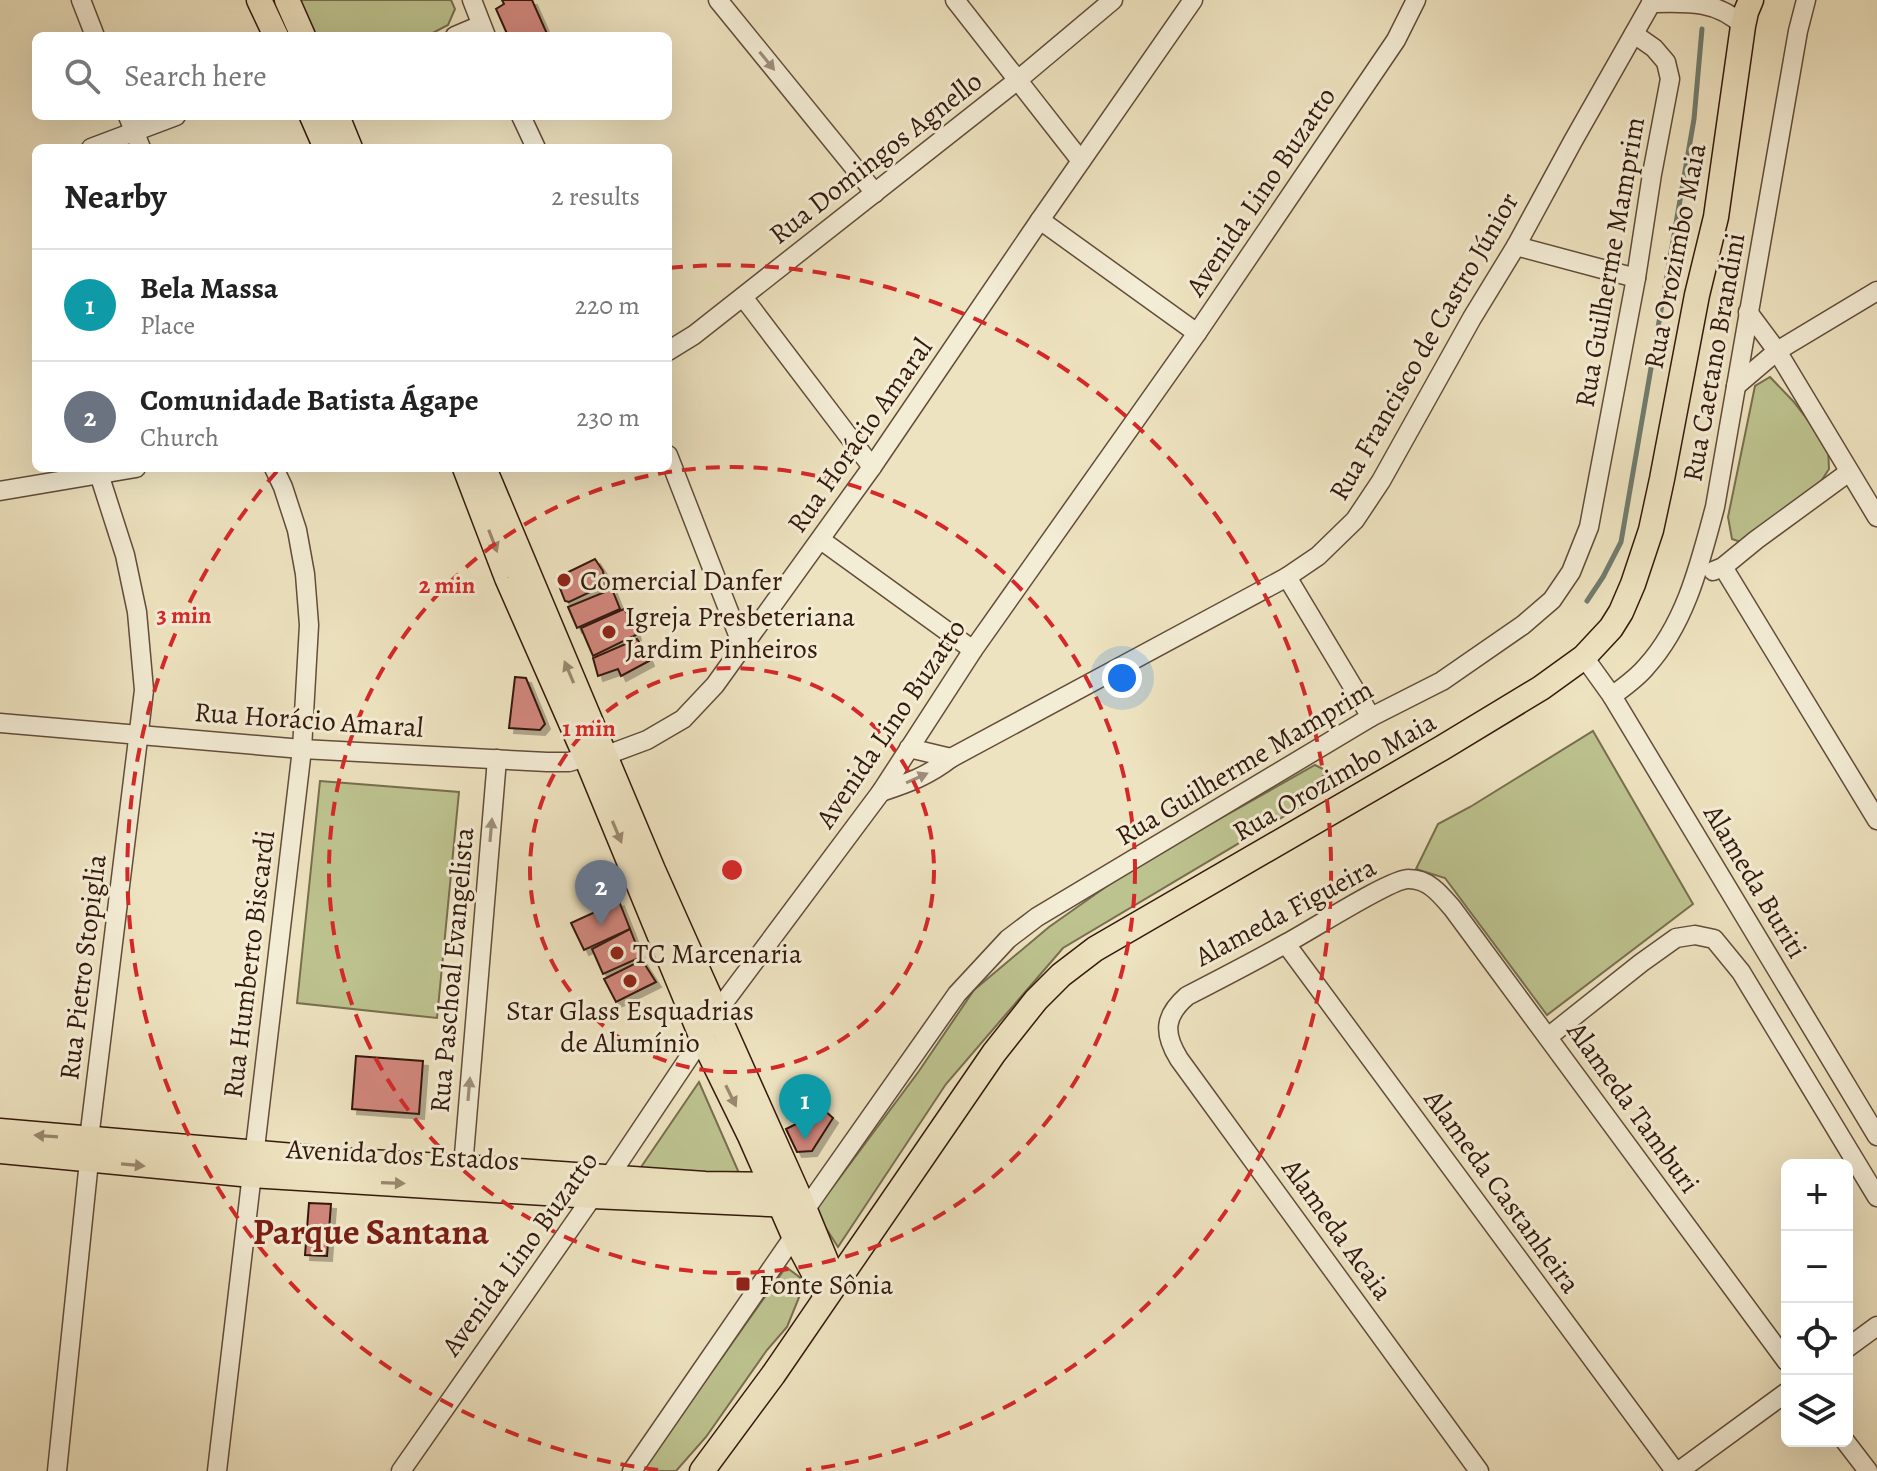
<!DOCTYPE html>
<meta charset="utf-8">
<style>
body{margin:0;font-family:Alegreya,serif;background:#f2f2f2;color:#222}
.controls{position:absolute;right:24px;bottom:24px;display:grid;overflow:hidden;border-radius:12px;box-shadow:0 8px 32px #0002}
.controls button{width:72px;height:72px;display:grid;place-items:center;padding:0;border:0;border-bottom:2px solid #e0e0e0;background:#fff;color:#222;font:40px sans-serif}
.you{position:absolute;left:1122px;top:678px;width:28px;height:28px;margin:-20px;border:6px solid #fff;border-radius:50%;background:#1a73e8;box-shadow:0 0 0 12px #1a73e833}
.badge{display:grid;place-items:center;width:52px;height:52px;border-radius:50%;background:#0b8043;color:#fff;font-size:26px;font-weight:700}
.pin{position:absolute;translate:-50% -66px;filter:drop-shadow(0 2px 4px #0008)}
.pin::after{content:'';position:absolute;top:42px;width:28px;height:24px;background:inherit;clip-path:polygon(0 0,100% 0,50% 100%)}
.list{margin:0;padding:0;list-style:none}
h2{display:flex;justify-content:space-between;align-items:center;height:104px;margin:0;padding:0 32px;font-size:34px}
h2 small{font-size:26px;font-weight:400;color:#767676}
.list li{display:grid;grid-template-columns:52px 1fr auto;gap:24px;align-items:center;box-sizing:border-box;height:112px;padding:0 32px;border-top:2px solid #e0e0e0}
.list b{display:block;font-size:30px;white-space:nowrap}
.list p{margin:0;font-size:26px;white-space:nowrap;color:#767676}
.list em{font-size:26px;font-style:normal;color:#767676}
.icon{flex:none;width:44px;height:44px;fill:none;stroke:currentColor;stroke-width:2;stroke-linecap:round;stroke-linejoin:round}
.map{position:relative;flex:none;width:1877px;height:1471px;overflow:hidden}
.search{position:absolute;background:#fff;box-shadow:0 8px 32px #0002;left:32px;top:32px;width:640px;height:88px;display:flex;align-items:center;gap:20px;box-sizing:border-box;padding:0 28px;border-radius:12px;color:#767676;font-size:30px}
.panel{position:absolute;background:#fff;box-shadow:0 8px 32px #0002;left:32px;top:144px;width:640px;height:328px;border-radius:12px}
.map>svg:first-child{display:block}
</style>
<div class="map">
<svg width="1877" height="1471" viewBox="0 0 1877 1471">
<defs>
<filter id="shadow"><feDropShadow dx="5" dy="5" stdDeviation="0" flood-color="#0004"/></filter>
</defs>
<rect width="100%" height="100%" fill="#eee3c0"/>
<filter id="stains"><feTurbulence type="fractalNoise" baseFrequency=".0025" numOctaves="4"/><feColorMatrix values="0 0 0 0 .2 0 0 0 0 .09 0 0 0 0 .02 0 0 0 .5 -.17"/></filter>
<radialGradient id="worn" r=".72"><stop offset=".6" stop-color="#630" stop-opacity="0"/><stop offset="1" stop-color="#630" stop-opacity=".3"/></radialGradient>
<g fill="#bdc38f" stroke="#786e4e" stroke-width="2">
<path d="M296,0H451L455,9L448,25L427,36H313Z"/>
<path d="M1770,377L1793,401L1828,446L1829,469L1814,492L1743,543L1732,539L1728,517L1755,386Z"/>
<path d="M1593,731L1693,904L1547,1015L1445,878L1416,869L1438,824L1470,807Z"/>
<path d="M1315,765L1345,780L1063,948L946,1084L838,1247L815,1211L919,1071L974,990L1049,927L1134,867Z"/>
<path d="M320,781L459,792L437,1018L297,1003Z"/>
<path d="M699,1082L739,1173H637Z"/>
<path d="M786,1267L802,1279L800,1295L787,1327L767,1350L706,1437L676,1471H655L644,1468Z"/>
</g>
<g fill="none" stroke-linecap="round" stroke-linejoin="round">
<path stroke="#717c6f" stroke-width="5" d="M1587,601L1603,577L1621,542L1694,119L1702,29"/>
</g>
<g fill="#d2877d" stroke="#34190d" stroke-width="2" filter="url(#shadow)">
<path d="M502,0H532L548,36H508L496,9L504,4Z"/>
<path d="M595,559L603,571L605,585L569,602L565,601L556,578Z"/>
<path d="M612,589L620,609L577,628L568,607Z"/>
<path d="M624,609L632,621L636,635L593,656L581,628Z"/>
<path d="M637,639L644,649L649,661L621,676L618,669L598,676L593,658Z"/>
<path d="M515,677L526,678L545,724L540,730L509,728Z"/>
<path d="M619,901L630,929L584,950L571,923Z"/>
<path d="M630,929L641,957L603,974L592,949Z"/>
<path d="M642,960L656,982L616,1002L604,979Z"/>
<path d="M356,1056L423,1061L419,1114L352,1109Z"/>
<path d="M824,1110L833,1118L812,1151L797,1152L786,1129Z"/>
<path d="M309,1203L331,1204L327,1256L305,1255Z"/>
</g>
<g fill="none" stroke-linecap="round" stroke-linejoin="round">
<g stroke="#624c3a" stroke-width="21">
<g id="minor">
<path d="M81,0L95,36"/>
<path d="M472,0L486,36"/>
<path d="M718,0L875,193"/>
<path d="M955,0L1081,161"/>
<path d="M1651,3C1685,2 1718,0 1743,26"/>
<path d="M455,36L481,25"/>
<path d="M128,116L141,148"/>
<path d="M521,116L536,148"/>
<path d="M91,148L176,116"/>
<path d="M1040,220L1197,333"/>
<path d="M1516,246L1636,278"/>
<path d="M743,297L872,467"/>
<path d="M1748,312L1777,351L1877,517"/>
<path d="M668,351L694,335L1019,79L1113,0"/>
<path d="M1736,386L1777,351L1877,291"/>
<path d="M668,455L742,645"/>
<path d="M0,491L136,468"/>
<path d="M821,540L973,650"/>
<path d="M1723,567L1877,820"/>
<path d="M1713,571L1723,567L1756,540L1849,472"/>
<path d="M1287,577L1371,717"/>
<path d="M1584,657L1612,696L1877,1136"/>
<path d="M1612,696C1624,687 1637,678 1646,667C1686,623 1700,563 1715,507L1798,31L1806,0"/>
<path d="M0,723L302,749L547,762H569L586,757L604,756L647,740L683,719L715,685L872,467L1040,220L1193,0"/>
<path d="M909,748L951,758"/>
<path d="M881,792C908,783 928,776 951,758L1287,577L1318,556L1355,520L1381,481L1472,318L1516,246L1573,141L1653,0"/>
<path d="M1286,944L1675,1471"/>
<path d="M1548,1037L1641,963L1676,938L1695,935L1714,939L1741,972L1877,1197"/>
<path d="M462,1179L497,759"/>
<path d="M1847,1348L1877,1326"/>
<path d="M1845,1441L1868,1471"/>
<path d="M57,1471L89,1161V1139L144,690L137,612L125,555L99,474"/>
<path d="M217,1471L302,749L309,625L305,574L297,530L283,487L274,468"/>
<path d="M401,1471L593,1196L609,1177L702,1038L716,1013L881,792L973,650L1197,333L1396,40L1416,0"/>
<path d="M632,1471L794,1236L805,1210L957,994L1008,939L1037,917L1371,717L1442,681L1523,625L1552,600L1571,572L1589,527L1636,278L1652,174L1670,79L1666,62L1654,48L1634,34"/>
<path d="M1479,1471L1179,1059C1163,1033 1164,1016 1187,996C1220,979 1253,962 1285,944C1307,933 1391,878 1409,879C1429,879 1441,895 1453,909L1787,1362"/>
<path d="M1679,1471L1787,1392"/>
</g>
</g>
<g stroke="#34190d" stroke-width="27">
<g id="major">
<path d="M259,0L276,36"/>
<path d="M287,0L303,36"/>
<path d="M312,116L326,148"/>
<path d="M337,116L350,148"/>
<path d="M465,468L507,578L586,757L702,1038L750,1136L794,1236L826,1296"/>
<path d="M484,468L653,870L805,1210L835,1283"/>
<path d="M0,1131L352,1161L462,1167L705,1184L784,1185"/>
<path d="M0,1151L252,1175L593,1196L792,1205"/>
<path d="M702,1471L773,1375L994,1053L1036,1000L1061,975L1095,949L1442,748L1541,688L1584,657L1611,628L1621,612L1633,584L1651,530L1662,479L1697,295L1716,217L1743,26L1746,12L1751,0"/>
</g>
</g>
<use href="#minor" stroke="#f4edd6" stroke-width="18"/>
<use href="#major" stroke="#eee3c0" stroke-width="24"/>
</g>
<defs><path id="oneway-solid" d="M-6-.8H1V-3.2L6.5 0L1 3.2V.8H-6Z" transform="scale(2)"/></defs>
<g fill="#9e8e7c">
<use href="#oneway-solid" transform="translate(767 61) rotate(51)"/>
<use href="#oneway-solid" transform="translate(917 778) rotate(-24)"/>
<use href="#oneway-solid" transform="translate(491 830) rotate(-85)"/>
<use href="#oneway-solid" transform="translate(469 1089) rotate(-85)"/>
</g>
<g fill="#9a886f">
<use href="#oneway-solid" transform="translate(493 541) rotate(69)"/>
<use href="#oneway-solid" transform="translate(569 672) rotate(-113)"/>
<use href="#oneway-solid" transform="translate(617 832) rotate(67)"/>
<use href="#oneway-solid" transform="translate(731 1096) rotate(64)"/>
<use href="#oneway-solid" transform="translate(46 1136) rotate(-176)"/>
<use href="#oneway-solid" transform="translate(133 1165) rotate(5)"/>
<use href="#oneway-solid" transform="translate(393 1183) rotate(2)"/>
</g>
<g fill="none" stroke="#d62828" stroke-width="4" stroke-dasharray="14 10">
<circle cx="732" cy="870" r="202"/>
<circle cx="732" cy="870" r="403"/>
<path d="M658 1470A605 605 0 0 1 279 469M669 268A605 605 0 0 1 806 1470"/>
</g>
<g fill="#8f2418" stroke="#f4edd6" stroke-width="3">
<circle cx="564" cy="580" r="8"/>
<circle cx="609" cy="632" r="8"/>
<circle cx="617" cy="953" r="8"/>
<circle cx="630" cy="981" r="8"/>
<rect x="735" y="1276" width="16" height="16" rx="4"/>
</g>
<g text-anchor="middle" stroke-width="6" stroke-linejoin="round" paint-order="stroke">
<g font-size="28" fill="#34190d" stroke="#f4edd6">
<text transform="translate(875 157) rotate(-38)" y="10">Rua Domingos Agnello</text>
<text transform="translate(1260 191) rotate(-56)" y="10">Avenida Lino Buzatto</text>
<text transform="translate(1674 256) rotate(-79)" y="10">Rua Orozimbo Maia</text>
<text transform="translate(1609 262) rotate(-80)" y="10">Rua Guilherme Mamprim</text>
<text transform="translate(1423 346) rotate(-60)" y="10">Rua Francisco de Castro Júnior</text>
<text transform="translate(1713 357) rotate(-80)" y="10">Rua Caetano Brandini</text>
<text transform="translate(859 435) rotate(-55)" y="10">Rua Horácio Amaral</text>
<text transform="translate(309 719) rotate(4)" y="10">Rua Horácio Amaral</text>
<text transform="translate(890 723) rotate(-56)" y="10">Avenida Lino Buzatto</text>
<text transform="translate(1244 762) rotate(-31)" y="10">Rua Guilherme Mamprim</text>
<text transform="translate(1334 776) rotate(-30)" y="10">Rua Orozimbo Maia</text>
<text transform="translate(1756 881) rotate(59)" y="10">Alameda Buriti</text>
<text transform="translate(1285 911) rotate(-28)" y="10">Alameda Figueira</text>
<text transform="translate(248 964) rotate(-83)" y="10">Rua Humberto Biscardi</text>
<text transform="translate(82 967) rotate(-83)" y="10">Rua Pietro Stopiglia</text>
<text transform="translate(451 970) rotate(-85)" y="10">Rua Paschoal Evangelista</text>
<text transform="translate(1634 1107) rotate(54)" y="10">Alameda Tamburi</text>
<text transform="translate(403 1154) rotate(3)" y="10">Avenida dos Estados</text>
<text transform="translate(1503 1191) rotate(54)" y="10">Alameda Castanheira</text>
<text transform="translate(1338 1229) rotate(54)" y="10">Alameda Acaia</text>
<text transform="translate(519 1253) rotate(-54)" y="10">Avenida Lino Buzatto</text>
</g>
<g font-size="28" fill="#34190d" stroke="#f4edd6" text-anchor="start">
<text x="580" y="590">Comercial Danfer</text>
<text x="625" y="626">Igreja Presbeteriana<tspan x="625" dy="32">Jardim Pinheiros</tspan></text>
<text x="633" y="963">TC Marcenaria</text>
<text x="630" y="1020" text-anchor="middle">Star Glass Esquadrias<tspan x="630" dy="32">de Alumínio</tspan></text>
<text x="759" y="1294">Fonte Sônia</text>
</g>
<g font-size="36" font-weight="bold" fill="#7a1f14" stroke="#f4edd6">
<text x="371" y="1244">Parque Santana</text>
</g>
</g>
<circle cx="732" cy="870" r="12" fill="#d62828" stroke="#f4edd6" stroke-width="4"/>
<g font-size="24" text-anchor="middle" font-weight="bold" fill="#d62828" stroke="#f4edd6" stroke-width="6" stroke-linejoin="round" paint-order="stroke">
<text x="447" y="593">2 min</text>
<text x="184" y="623">3 min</text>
<text x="589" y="736">1 min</text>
</g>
<rect width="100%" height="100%" filter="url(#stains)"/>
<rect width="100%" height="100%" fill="url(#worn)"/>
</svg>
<div class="controls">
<button>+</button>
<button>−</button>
<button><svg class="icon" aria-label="locate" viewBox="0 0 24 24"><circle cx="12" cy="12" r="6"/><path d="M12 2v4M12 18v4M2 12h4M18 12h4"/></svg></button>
<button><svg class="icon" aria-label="layers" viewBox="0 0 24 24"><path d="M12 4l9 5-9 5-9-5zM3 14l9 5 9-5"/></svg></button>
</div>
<div class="you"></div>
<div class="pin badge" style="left:805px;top:1140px;background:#0f9aa8">1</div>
<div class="pin badge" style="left:601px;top:926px;background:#6b7280">2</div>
<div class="search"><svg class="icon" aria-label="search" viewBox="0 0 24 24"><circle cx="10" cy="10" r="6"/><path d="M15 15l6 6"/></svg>Search here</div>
<section class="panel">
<h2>Nearby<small>2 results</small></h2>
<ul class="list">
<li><span class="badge" style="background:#0f9aa8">1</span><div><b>Bela Massa</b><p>Place</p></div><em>220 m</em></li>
<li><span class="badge" style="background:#6b7280">2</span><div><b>Comunidade Batista Ágape</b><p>Church</p></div><em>230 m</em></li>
</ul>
</section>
</div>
